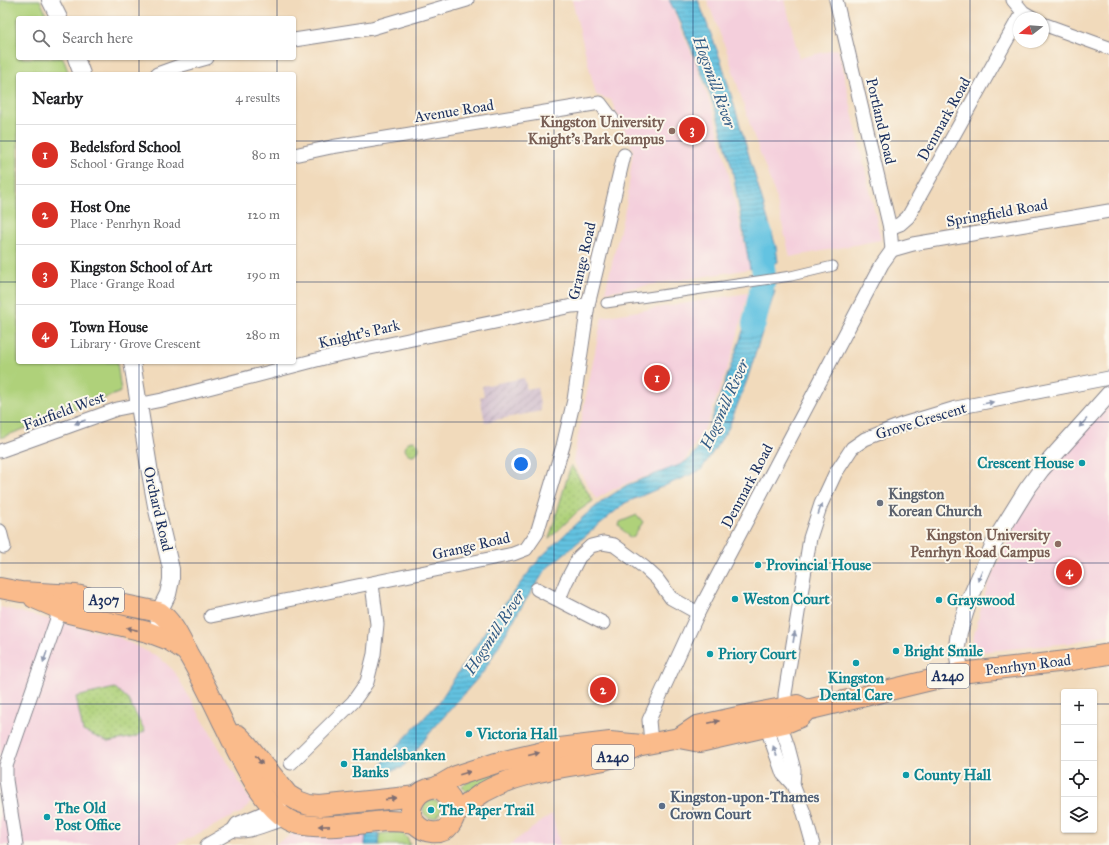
<!DOCTYPE html>
<meta charset="utf-8">
<style>
body{margin:0;font-family:"IM FELL Great Primer",serif;background:#f2f2f2;color:#202124}
.controls{position:absolute;right:12px;bottom:12px;display:grid;overflow:hidden;border-radius:4px;box-shadow:0 1px 3px #0004}
.controls button{width:36px;height:36px;display:grid;place-items:center;padding:0;border:0;border-bottom:1px solid #e0e0e0;background:#fff;color:#202124;font:20px sans-serif}
.compass{position:absolute;left:1013px;top:12px;width:36px;height:36px;border-radius:50%;background:#fff;box-shadow:0 1px 3px #0004;rotate:253deg}
.you{position:absolute;left:521px;top:464px;width:14px;height:14px;margin:-10px;border:3px solid #fff;border-radius:50%;background:#1a73e8;box-shadow:0 0 0 6px #1a73e833}
.badge{display:grid;place-items:center;width:26px;height:26px;border-radius:50%;background:#d93025;color:#fff;font-size:13px;font-weight:700}
.pin{position:absolute;translate:-50% -50%;border:2px solid #fff;box-shadow:0 1px 4px #0006}
.list{margin:0;padding:0;list-style:none}
h2{display:flex;justify-content:space-between;align-items:center;height:52px;margin:0;padding:0 16px;font-size:17px}
h2 small{font-size:13px;font-weight:400;color:#757577}
.list li{display:grid;grid-template-columns:26px 1fr auto;gap:12px;align-items:center;box-sizing:border-box;height:60px;padding:0 16px;border-top:1px solid #e0e0e0}
.list b{display:block;font-size:15px;white-space:nowrap}
.list p{margin:0;font-size:13px;white-space:nowrap;color:#757577}
.list em{font-size:13px;font-style:normal;color:#757577}
.icon{flex:none;width:22px;height:22px;fill:none;stroke:currentColor;stroke-width:2;stroke-linecap:round;stroke-linejoin:round}
.map{position:relative;flex:none;width:1109px;height:845px;overflow:hidden}
.search{position:absolute;background:#fff;box-shadow:0 1px 3px #0004;left:16px;top:16px;width:280px;height:44px;display:flex;align-items:center;gap:10px;box-sizing:border-box;padding:0 14px;border-radius:4px;color:#757577;font-size:15px}
.panel{position:absolute;background:#fff;box-shadow:0 1px 3px #0004;left:16px;top:72px;width:280px;height:292px;border-radius:4px}
.map>svg:first-child{display:block}
</style>
<div class="map">
<svg width="1109" height="845" viewBox="0 0 1109 845">
<defs>
<pattern id="industrial-furrows" width="10" height="10" patternUnits="userSpaceOnUse"><rect width="10" height="10" fill="#d0bdcc"/><path d="M-1 1l2-2M0 10L10 0M9 11l2-2" fill="none" stroke="#a89aa9"/></pattern>
<pattern id="garden-dots" width="8" height="8" patternUnits="userSpaceOnUse"><rect width="8" height="8" fill="#afd17a"/><path d="M2 2h.1M6 6h.1" fill="none" stroke="#96b46c" stroke-width="1.8" stroke-linecap="round"/></pattern>
<pattern id="water-rules" width="6" height="5" patternUnits="userSpaceOnUse"><rect width="6" height="5" fill="#63c3e1"/><path d="M0 2.5h6" fill="none" stroke="#519fba"/></pattern>
</defs>
<rect width="100%" height="100%" fill="#fbf7ec"/>
<filter id="ink" filterUnits="userSpaceOnUse"><feTurbulence type="fractalNoise" baseFrequency=".025" numOctaves="2"/><feDisplacementMap in="SourceGraphic" scale="8" xChannelSelector="R" yChannelSelector="G"/><feConvolveMatrix kernelMatrix="1 2 1 2 8 2 1 2 1" color-interpolation-filters="sRGB"/></filter>
<filter id="wash" filterUnits="userSpaceOnUse"><feTurbulence type="fractalNoise" baseFrequency=".012" numOctaves="4" result="noise"/><feDisplacementMap in="SourceGraphic" scale="16" xChannelSelector="R" yChannelSelector="G"/><feGaussianBlur stdDeviation="0.9" result="paint"/><feColorMatrix in="noise" values="0 0 0 0 0 0 0 0 0 0 0 0 0 0 0 0 0 1.4 0 .05"/><feComposite in="paint" operator="in"/></filter>
<g filter="url(#wash)">
<rect width="100%" height="100%" fill="#f1dabb"/>
<g fill="#f4cfdc">
<path d="M572,0H669L697,66L714,114L726,162L750,269L605,292L627,201L633,149L611,100L596,95Z"/>
<path d="M707,0H785L799,58L838,49L881,240L790,257L775,194L752,131L727,52Z"/>
<path d="M748,293L734,350L708,422L685,461L673,468L632,481L612,490L596,499L573,461L602,317Z"/>
<path d="M1109,404V634L1070,643L969,653L987,587L1026,502L1047,475Z"/>
<path d="M0,607L118,637L160,658L174,671L251,802L242,812L175,845H0Z"/>
<path d="M552,814L560,845H509Z"/>
<path d="M296,831L366,833L365,845H273L288,837Z"/>
</g>
<path fill="url(#industrial-furrows)" d="M524,378L527,389L537,387L541,411L485,422L480,397L484,396L482,386Z"/>
<g fill="#afd17a" stroke="#65806c">
<path d="M0,0H40L48,18H18V58H63L69,74H18V362H117L121,392L0,438Z"/>
<path d="M637,515L643,522L633,537H629L619,526L620,522Z"/>
<path d="M538,761L466,792L462,786L474,778Z"/>
<circle cx="432" cy="809" r="9"/>
<path d="M401,831L408,839L410,845H378L379,834Z"/>
</g>
<g fill="url(#garden-dots)" stroke="#65806c">
<circle cx="412" cy="448" r="7"/>
<path d="M571,465L593,501L577,512L549,539Z"/>
<path d="M115,688L127,698L145,731L135,737L108,742L83,731L76,697Z"/>
</g>
<g fill="url(#water-rules)" stroke="#3f79a0">
<path d="M669,0H698L721,61L776,247L778,262L750,269L732,168L718,118L708,89L681,23Z"/>
<path d="M775,291L747,380L728,429L701,470L625,503L547,568L520,609L484,671L433,729L402,768L376,774L385,759L439,702L497,613L541,557L583,517L604,500L627,485L682,464L689,459L702,444L709,427L739,343L755,294Z"/>
<path d="M366,833L379,834L378,845H365Z"/>
</g>
<g fill="none" stroke-linecap="round" stroke-linejoin="round">
<path stroke="#63c3e1" stroke-width="24" d="M754,324L764,278L760,232"/>
</g>
</g>
<g filter="url(#ink)">
<g fill="none" stroke-linecap="round" stroke-linejoin="round">
<g stroke="#86848c" stroke-width="11">
<path id="pedestrian" d="M606,303L791,276L833,266"/>
</g>
<g stroke="#86848c" stroke-width="15">
<g id="minor">
<path d="M836,0L890,228L892,250"/>
<path d="M1013,0L1023,12L1033,18"/>
<path d="M1043,24L1109,48"/>
<path d="M294,40L372,28L467,0"/>
<path d="M157,74L182,65L207,58"/>
<path d="M294,155L331,147L600,103L612,119"/>
<path d="M890,228L900,224L908,217L1019,18"/>
<path d="M892,250L913,244L1109,211"/>
<path d="M0,451L117,409L162,400L328,357L422,337L572,306L588,305"/>
<path d="M0,531L4,547"/>
<path d="M537,589L603,623"/>
<path d="M559,599L566,582L579,557L591,546L603,543L614,545L644,567L657,579L671,598L698,613"/>
<path d="M211,616L513,554L526,549L537,533L563,446L574,400L588,305L624,155"/>
<path d="M786,714L785,708V694L810,538L821,504L835,474L852,448L865,439L903,424L956,408L1109,378"/>
<path d="M778,718L788,747L794,770L793,785"/>
<path d="M764,720L783,774L793,785L804,813L813,845"/>
<path d="M651,743L649,720L698,613L882,264L892,250"/>
<path d="M291,763L353,702L367,682L374,654L377,624L372,584"/>
<path d="M233,830C249,835 270,821 287,819"/>
<path d="M16,845L6,780V766L57,619V612L53,603"/>
<path d="M207,845L233,830L237,824L280,806"/>
</g>
</g>
<g stroke="#86848c" stroke-width="18">
<g id="tertiary">
<path d="M50,0L59,18"/>
<path d="M76,58L82,74"/>
<path d="M132,362L150,473L156,506L171,569V580L168,594L159,612L158,616L159,623"/>
<path d="M960,673L957,647L959,632L969,601L996,539L1027,489L1041,470L1109,394"/>
</g>
</g>
<g stroke="#86848c" stroke-width="22">
<g id="primary">
<path d="M0,588L21,592L76,595L159,612C173,622 180,639 188,654C201,676 212,699 223,722C238,751 264,816 299,824C327,830 359,823 387,821C396,821 406,822 415,823"/>
<path d="M34,598L69,613L148,632L169,640L186,651"/>
<path d="M238,735L246,743L288,795L298,801L309,805L320,806L417,796"/>
<path d="M679,738L700,742L735,734L788,722L800,717L807,710L960,673L1067,661L1109,654"/>
<path d="M437,787L456,776L496,763L560,748L610,742L642,745L679,738L697,726L742,716L797,705L807,710"/>
<path d="M437,787C451,795 461,810 450,825C442,836 424,834 415,823C405,811 415,793 428,789C431,788 434,788 437,787Z"/>
<path d="M455,815C464,807 474,798 484,792C521,771 563,768 604,760L614,757L640,745"/>
</g>
</g>
<use href="#pedestrian" stroke="#fff" stroke-width="9"/>
<use href="#minor" stroke="#fff" stroke-width="13"/>
<use href="#tertiary" stroke="#fff" stroke-width="16"/>
<use href="#primary" stroke="#fabb8b" stroke-width="20"/>
</g>
<defs><path id="oneway-solid" d="M-6-.8H1V-3.2L6.5 0L1 3.2V.8H-6Z"/></defs>
<g fill="#8d97ae">
<use href="#oneway-solid" transform="translate(988 403) rotate(-10)"/>
<use href="#oneway-solid" transform="translate(80 422) rotate(160)"/>
<use href="#oneway-solid" transform="translate(1083 423) rotate(132)"/>
<use href="#oneway-solid" transform="translate(820 509) rotate(-71)"/>
<use href="#oneway-solid" transform="translate(980 576) rotate(113)"/>
<use href="#oneway-solid" transform="translate(794 637) rotate(-81)"/>
<use href="#oneway-solid" transform="translate(45 657) rotate(109)"/>
<use href="#oneway-solid" transform="translate(775 751) rotate(-110)"/>
</g>
<g fill="#7f6e72">
<use href="#oneway-solid" transform="translate(132 629) rotate(-167)"/>
<use href="#oneway-solid" transform="translate(714 722) rotate(-12)"/>
<use href="#oneway-solid" transform="translate(534 754) rotate(-14)"/>
<use href="#oneway-solid" transform="translate(259 760) rotate(52)"/>
<use href="#oneway-solid" transform="translate(465 773) rotate(-17)"/>
<use href="#oneway-solid" transform="translate(391 799) rotate(-6)"/>
<use href="#oneway-solid" transform="translate(324 826) rotate(179)"/>
</g>
</g>
<path fill="none" stroke="#1b2f5e" stroke-width="1" stroke-opacity="0.55" d="M139,0V18M277,0V18M416,0V845M554,0V845M693,0V845M832,0V845M970,0V845M139,58V74M277,58V74M0,141H18M294,141H1109M0,282H18M294,282H1109M139,362V845M277,362V845M0,422H1109M0,563H1109M0,704H1064M1094,704H1109"/>
<g fill="#8d6e63" stroke="#fbf7ec" stroke-width="1.5">
<circle cx="672" cy="131" r="4"/>
<circle cx="1058" cy="544" r="4"/>
</g>
<g fill="#0f9aa8" stroke="#fbf7ec" stroke-width="1.5">
<circle cx="1082" cy="463" r="4"/>
<circle cx="758" cy="565" r="4"/>
<circle cx="735" cy="599" r="4"/>
<circle cx="939" cy="600" r="4"/>
<circle cx="896" cy="651" r="4"/>
<circle cx="710" cy="654" r="4"/>
<circle cx="856" cy="663" r="4"/>
<circle cx="469" cy="734" r="4"/>
<circle cx="344" cy="764" r="4"/>
<circle cx="906" cy="775" r="4"/>
<circle cx="431" cy="810" r="4"/>
<circle cx="47" cy="817" r="4"/>
</g>
<circle fill="#6b7280" stroke="#fbf7ec" stroke-width="1.5" cx="880" cy="503" r="4"/>
<circle fill="#5c6f8a" stroke="#fbf7ec" stroke-width="1.5" cx="662" cy="806" r="4"/>
<g text-anchor="middle" stroke-width="4" stroke-linejoin="round" paint-order="stroke">
<g fill="#fbf7ec" stroke="#5e6b89" stroke-width="1">
<rect x="84" y="588" width="40" height="24" rx="3"/>
<rect x="927" y="664" width="42" height="24" rx="3"/>
<rect x="592" y="745" width="42" height="24" rx="3"/>
</g>
<g font-size="14" font-weight="bold" fill="#1b2f5e">
<text x="104" y="605">A307</text>
<text x="948" y="681">A240</text>
<text x="613" y="762">A240</text>
</g>
<g font-size="15" fill="#1b2f5e" stroke="#fbf7ec">
<text transform="translate(454 111) rotate(-9)" y="5">Avenue Road</text>
<text transform="translate(944 119) rotate(-61)" y="5">Denmark Road</text>
<text transform="translate(881 121) rotate(77)" y="5">Portland Road</text>
<text transform="translate(997 213) rotate(-10)" y="5">Springfield Road</text>
<text transform="translate(582 261) rotate(-77)" y="5">Grange Road</text>
<text transform="translate(359 334) rotate(-13)" y="5">Knight's Park</text>
<text transform="translate(64 411) rotate(-20)" y="5">Fairfield West</text>
<text transform="translate(921 421) rotate(-17)" y="5">Grove Crescent</text>
<text transform="translate(747 486) rotate(-62)" y="5">Denmark Road</text>
<text transform="translate(158 509) rotate(77)" y="5">Orchard Road</text>
<text transform="translate(471 546) rotate(-13)" y="5">Grange Road</text>
<text transform="translate(1028 665) rotate(-7)" y="5">Penrhyn Road</text>
</g>
<g font-size="15" font-weight="bold" fill="#785e54" stroke="#fbf7ec" text-anchor="end">
<text x="664" y="127">Kingston University<tspan x="664" dy="17">Knight's Park Campus</tspan></text>
<text x="1050" y="540">Kingston University<tspan x="1050" dy="17">Penrhyn Road Campus</tspan></text>
</g>
<g font-size="15" font-weight="bold" fill="#0d838f" stroke="#fbf7ec" text-anchor="start">
<text x="1074" y="468" text-anchor="end">Crescent House</text>
<text x="766" y="570">Provincial House</text>
<text x="743" y="604">Weston Court</text>
<text x="947" y="605">Grayswood</text>
<text x="904" y="656">Bright Smile</text>
<text x="718" y="659">Priory Court</text>
<text x="856" y="683" text-anchor="middle">Kingston<tspan x="856" dy="17">Dental Care</tspan></text>
<text x="477" y="739">Victoria Hall</text>
<text x="352" y="760">Handelsbanken<tspan x="352" dy="17">Banks</tspan></text>
<text x="914" y="780">County Hall</text>
<text x="55" y="813">The Old<tspan x="55" dy="17">Post Office</tspan></text>
<text x="439" y="815">The Paper Trail</text>
</g>
<g font-size="15" font-weight="bold" fill="#5b616d" stroke="#fbf7ec" text-anchor="start">
<text x="888" y="499">Kingston<tspan x="888" dy="17">Korean Church</tspan></text>
</g>
<g font-size="15" font-weight="bold" fill="#4e5e75" stroke="#fbf7ec" text-anchor="start">
<text x="670" y="802">Kingston-upon-Thames<tspan x="670" dy="17">Crown Court</tspan></text>
</g>
<g font-size="16" font-style="italic" fill="#315b85" stroke="#fbf7ec">
<text transform="translate(715 82) rotate(70)" y="6">Hogsmill River</text>
<text transform="translate(724 404) rotate(-66)" y="6">Hogsmill River</text>
<text transform="translate(494 632) rotate(-57)" y="6">Hogsmill River</text>
</g>
</g>
</svg>
<div class="controls">
<button>+</button>
<button>−</button>
<button><svg class="icon" aria-label="locate" viewBox="0 0 24 24"><circle cx="12" cy="12" r="6"/><path d="M12 2v4M12 18v4M2 12h4M18 12h4"/></svg></button>
<button><svg class="icon" aria-label="layers" viewBox="0 0 24 24"><path d="M12 4l9 5-9 5-9-5zM3 14l9 5 9-5"/></svg></button>
</div>
<svg class="compass" viewBox="-18 -18 36 36"><path d="M0-13l5 13h-10z" fill="#e53935"/><path d="M0 13l5-13h-10z" fill="#757577"/></svg>
<div class="you"></div>
<div class="pin badge" style="left:657px;top:378px">1</div>
<div class="pin badge" style="left:603px;top:690px">2</div>
<div class="pin badge" style="left:692px;top:130px">3</div>
<div class="pin badge" style="left:1069px;top:572px">4</div>
<div class="search"><svg class="icon" aria-label="search" viewBox="0 0 24 24"><circle cx="10" cy="10" r="6"/><path d="M15 15l6 6"/></svg>Search here</div>
<section class="panel">
<h2>Nearby<small>4 results</small></h2>
<ul class="list">
<li><span class="badge">1</span><div><b>Bedelsford School</b><p>School · Grange Road</p></div><em>80 m</em></li>
<li><span class="badge">2</span><div><b>Host One</b><p>Place · Penrhyn Road</p></div><em>120 m</em></li>
<li><span class="badge">3</span><div><b>Kingston School of Art</b><p>Place · Grange Road</p></div><em>190 m</em></li>
<li><span class="badge">4</span><div><b>Town House</b><p>Library · Grove Crescent</p></div><em>280 m</em></li>
</ul>
</section>
</div>
